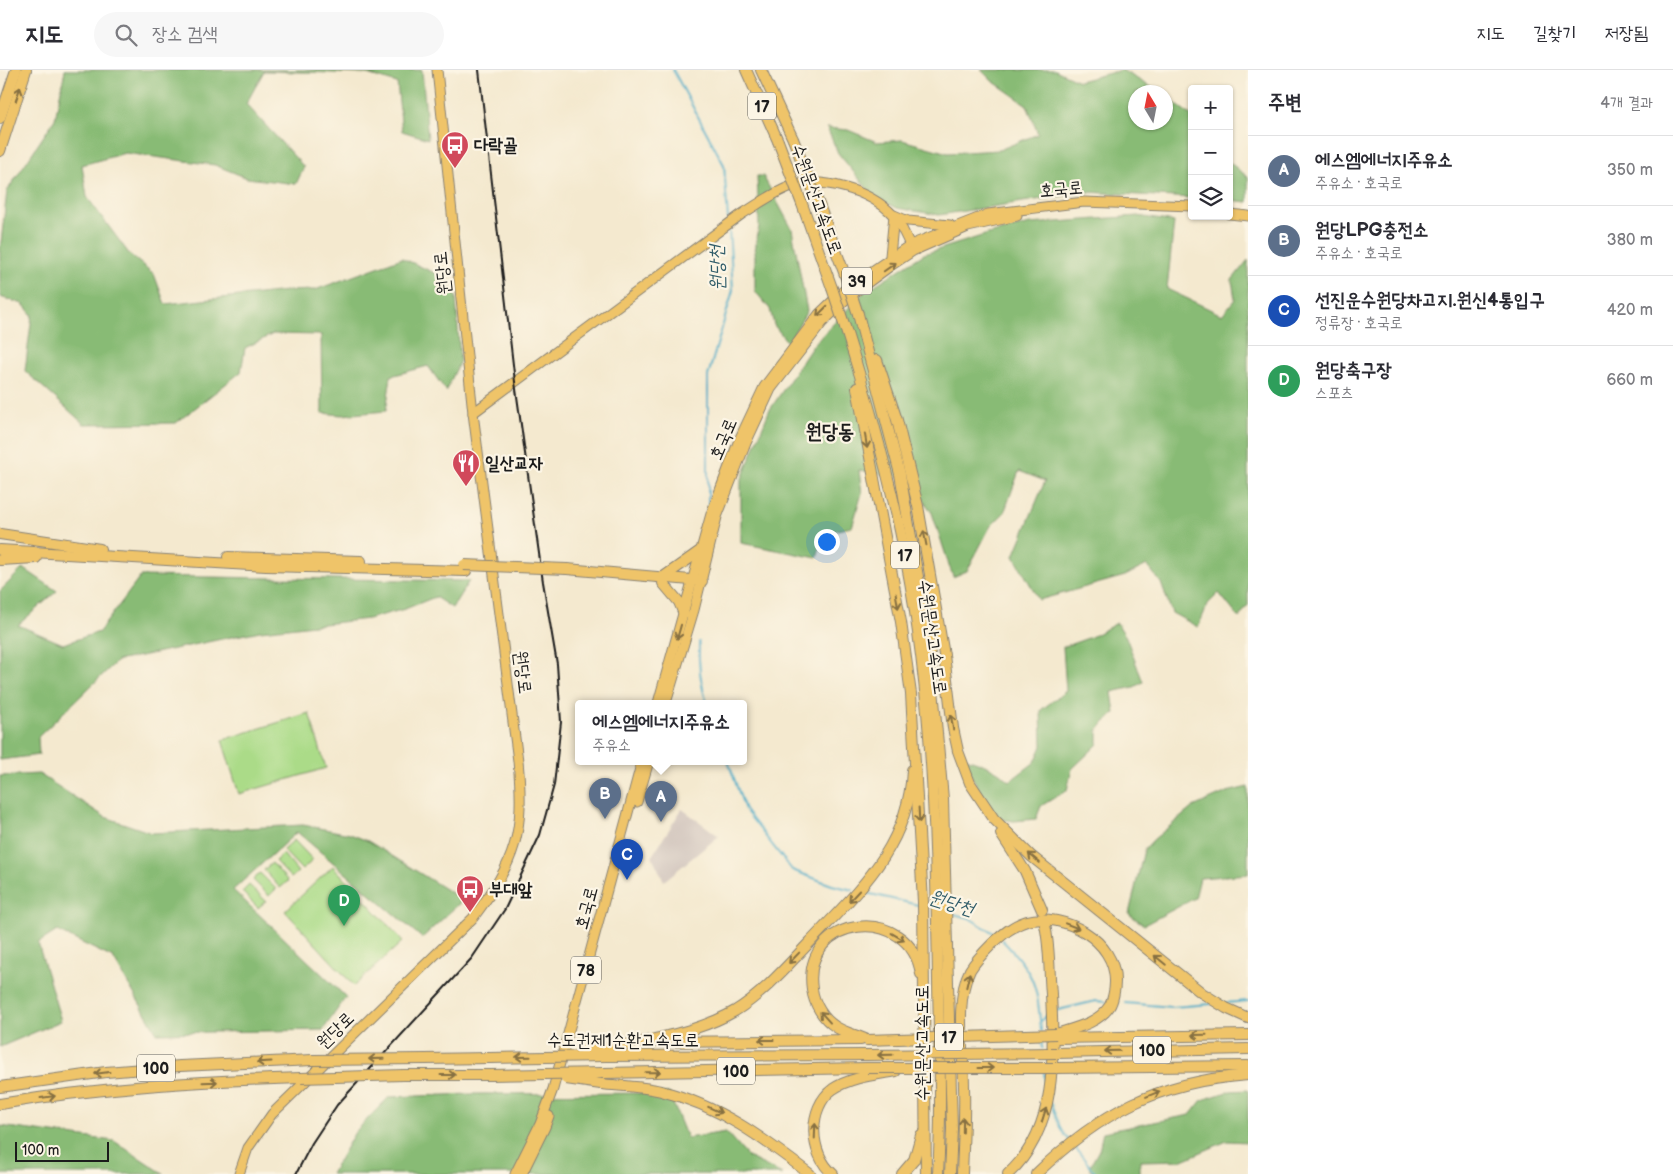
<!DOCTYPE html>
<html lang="ko">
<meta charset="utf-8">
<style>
body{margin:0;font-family:"Balsamiq Sans","Poor Story",sans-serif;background:#f7f7f7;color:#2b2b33}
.controls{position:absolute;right:15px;top:15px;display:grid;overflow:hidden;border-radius:5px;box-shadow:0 1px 4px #0004}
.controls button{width:45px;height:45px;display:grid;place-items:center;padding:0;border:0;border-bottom:1px solid #e1e1e2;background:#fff;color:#2b2b33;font:25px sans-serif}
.compass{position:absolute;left:1128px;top:15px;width:45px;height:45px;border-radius:50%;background:#fff;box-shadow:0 1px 4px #0004;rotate:350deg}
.scale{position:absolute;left:15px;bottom:12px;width:94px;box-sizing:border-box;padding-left:5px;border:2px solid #1c1c1c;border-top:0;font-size:14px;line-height:18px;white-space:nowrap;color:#1c1c1c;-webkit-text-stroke:4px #fcf5e5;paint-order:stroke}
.you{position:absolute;left:826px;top:471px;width:18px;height:18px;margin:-12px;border:4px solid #fff;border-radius:50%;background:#1a73e8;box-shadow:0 0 0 8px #1a73e833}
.badge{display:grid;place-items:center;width:32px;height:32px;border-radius:50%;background:#b45309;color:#fff;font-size:16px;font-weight:700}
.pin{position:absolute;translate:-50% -41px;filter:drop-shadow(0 1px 2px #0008)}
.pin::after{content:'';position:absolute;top:26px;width:18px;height:15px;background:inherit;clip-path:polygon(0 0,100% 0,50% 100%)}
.popup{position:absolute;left:575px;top:630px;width:172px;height:65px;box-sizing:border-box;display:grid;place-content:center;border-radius:5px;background:#fff;filter:drop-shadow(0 1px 4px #0005);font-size:16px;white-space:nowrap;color:#7c7c81}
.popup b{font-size:19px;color:#2b2b33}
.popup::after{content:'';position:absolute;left:50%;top:100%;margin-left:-10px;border:10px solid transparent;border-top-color:#fff}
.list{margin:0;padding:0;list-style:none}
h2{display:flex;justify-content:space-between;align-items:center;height:65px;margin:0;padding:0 20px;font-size:21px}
h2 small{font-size:16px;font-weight:400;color:#7c7c81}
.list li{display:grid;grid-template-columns:32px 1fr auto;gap:15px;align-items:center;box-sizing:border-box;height:70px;padding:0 20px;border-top:1px solid #e1e1e2}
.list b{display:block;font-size:19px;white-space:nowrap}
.list p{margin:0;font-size:16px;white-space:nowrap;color:#7c7c81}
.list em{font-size:16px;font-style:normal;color:#7c7c81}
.icon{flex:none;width:28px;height:28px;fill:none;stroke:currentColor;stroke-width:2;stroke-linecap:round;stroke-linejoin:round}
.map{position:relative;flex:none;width:1248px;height:1104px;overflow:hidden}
header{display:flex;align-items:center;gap:30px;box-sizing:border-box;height:70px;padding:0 25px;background:#fff;border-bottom:1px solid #e1e1e2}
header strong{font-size:24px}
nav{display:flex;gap:28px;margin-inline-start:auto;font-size:18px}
.search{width:350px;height:45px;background:#f7f7f7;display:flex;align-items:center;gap:12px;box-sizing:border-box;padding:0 18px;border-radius:28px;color:#7c7c81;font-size:19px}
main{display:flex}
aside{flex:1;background:#fff}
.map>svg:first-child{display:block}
</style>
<header>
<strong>지도</strong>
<div class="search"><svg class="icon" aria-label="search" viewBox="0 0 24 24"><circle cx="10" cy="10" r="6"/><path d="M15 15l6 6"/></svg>장소 검색</div>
<nav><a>지도</a><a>길찾기</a><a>저장됨</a></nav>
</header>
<main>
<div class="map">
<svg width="1248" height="1104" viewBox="0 0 1248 1104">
<rect width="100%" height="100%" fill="#fcf5e5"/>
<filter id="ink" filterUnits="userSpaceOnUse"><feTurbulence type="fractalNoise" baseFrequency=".02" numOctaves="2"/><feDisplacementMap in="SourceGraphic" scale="10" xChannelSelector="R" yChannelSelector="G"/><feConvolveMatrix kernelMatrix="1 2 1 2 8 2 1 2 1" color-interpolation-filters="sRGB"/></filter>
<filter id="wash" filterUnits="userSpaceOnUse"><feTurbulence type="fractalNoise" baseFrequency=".0096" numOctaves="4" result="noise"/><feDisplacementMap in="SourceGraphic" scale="20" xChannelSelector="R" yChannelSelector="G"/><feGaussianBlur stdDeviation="1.12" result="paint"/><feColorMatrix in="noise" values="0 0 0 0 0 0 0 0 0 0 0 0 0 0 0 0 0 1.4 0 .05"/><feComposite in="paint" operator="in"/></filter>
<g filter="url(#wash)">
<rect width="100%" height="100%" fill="#f4e9cf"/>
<path fill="#cec1ba" d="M682,739L719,766L664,811L652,786Z"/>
<g fill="#abdb88" stroke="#647c52">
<path d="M309,643L326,698L239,724L222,670Z"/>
<path d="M294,770L313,790L302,800L283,780Z"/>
<path d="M283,784L298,802L291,808L275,791Z"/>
<path d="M272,793L288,811L280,818L264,800Z"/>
<path d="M333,796L403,871L354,916L285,841Z"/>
<path d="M260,803L276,819L269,826L253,810Z"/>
<path d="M249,815L266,831L258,838L242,822Z"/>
</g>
<g fill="#88bb74" stroke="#526c48">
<path d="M65,0H422L428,69L402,61L397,13L367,4L264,1L246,34L304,97L296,114L247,108L215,95L125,83L82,95L87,127L130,185L154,204L165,234L287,221L315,220L402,188L439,205L456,226L460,291L446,321L428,296L391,306L386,341L342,345L322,343L321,265L273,264L245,278L241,302L176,353L84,354L25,301L32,245L23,234L0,227V181L7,121L55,49Z"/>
<path d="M981,0H1055L1079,11L1122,0L1156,20L1160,22H1136V52H1166V27L1192,46V128L1087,122L939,145L897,138L874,127L838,83L827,58L848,60L877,72L902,70L948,83L999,80L1038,64L1027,35L991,10Z"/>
<path d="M1229,92L1248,107V132L1229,130Z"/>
<path d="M757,106H763L792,159L807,241L788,273L774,255L770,239L755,221V181L759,156Z"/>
<path d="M1138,146L1174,152L1167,219L1222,245L1235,229L1232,210L1248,190V535L1239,548L1219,523L1208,534L1198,557L1172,543L1161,513L1147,495L1125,506L1039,530L1014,486L1045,411L1019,401L1004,443L990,457L967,501L953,507L932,443L910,409L859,400L862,423L852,457C826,462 824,461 817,488L741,473V411L769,341L814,274L864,222L924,184L988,164L1030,154Z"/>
<path d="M23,498L57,521L18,555L63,574L99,562L141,506L469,511L452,538L435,527L405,539L368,549L260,561L117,591L38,667L39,685L0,690V521Z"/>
<path d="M1117,553L1126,567L1143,612L1134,617L1112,622L1115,643L1098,659V674L1072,699L1067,720L1041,736L1036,749L1014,751L998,749L959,686C979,692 994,697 1010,711L1035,692L1042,676L1041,640L1066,621L1063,577L1091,567Z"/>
<path d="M39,704L105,747L152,763L303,755L350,764L368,771L463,830L422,868L297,762L233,820L346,927L323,960L157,963L113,888L57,861L38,873L61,951L0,977V706Z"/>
<path d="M1248,717V804L1200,808L1195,828L1144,855L1129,844L1144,780L1153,770L1193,737L1227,722Z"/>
<path d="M1248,1020V1072L1227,1071L1183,1090L1140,1091V1104H1092L1090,1096L1099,1080L1103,1062L1190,1045L1202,1030L1230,1021Z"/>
<path d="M669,1023L687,1068L726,1062L748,1087L782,1104H331L355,1062L389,1027L471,1024Z"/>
<path d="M0,1056L114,1071L164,1104H0Z"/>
</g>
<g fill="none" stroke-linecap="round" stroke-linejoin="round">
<g stroke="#48abc7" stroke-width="2">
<path d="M673,0L724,95L728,149"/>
<path d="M708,435V306L733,220L729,159"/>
<path d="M699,572C698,594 700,613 707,633"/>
<path d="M728,691L745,740L792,800L832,815L853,820"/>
<path d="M862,822L918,835"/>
<path d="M950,843L969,848L997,865"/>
<path d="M1002,870C1035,904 1037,914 1041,961"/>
<path d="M1125,933L1172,937L1211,934"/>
<path d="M1225,933L1248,931"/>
<path d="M1054,941L1096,931L1106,932"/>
<path d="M1041,951L1048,944"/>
<path d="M1041,968L1042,978"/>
<path d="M1044,1001L1045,1016"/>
<path d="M1051,1034L1061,1060L1069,1070"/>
<path d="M1074,1076L1096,1104"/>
</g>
</g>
</g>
<g filter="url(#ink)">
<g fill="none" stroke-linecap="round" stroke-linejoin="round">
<g stroke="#888276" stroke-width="11">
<g id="major">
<path d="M1229,144L1248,146"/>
<path d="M890,186L894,145L908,151L950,155"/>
<path d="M473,343L742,144C757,135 773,123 789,117C820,105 871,121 893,145C901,153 906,168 912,179"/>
<path d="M658,633L711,444L739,370L764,317L819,244L843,221L910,175L988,144L1084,132L1192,136"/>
<path d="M666,633L694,540L717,447L746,373L771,319L823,252L847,228L889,197L913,181L968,157L1017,146"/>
<path d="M637,732L649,691"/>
<path d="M239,1104L248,1078L272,1044L473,848C516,791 525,763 518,691L473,343L437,0"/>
<path d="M515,1104L540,1054L553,1019L642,691"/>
<path d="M522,1104L545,1057L549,1046"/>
</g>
</g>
<g stroke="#888276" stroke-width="12">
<g id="highway">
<path d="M746,0L778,71"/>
<path d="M761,0L793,69"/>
<path d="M0,48L16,0"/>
<path d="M0,81L26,0"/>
<path d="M818,132L845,205"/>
<path d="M802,134L832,218"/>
<path d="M858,244L900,404L928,564L943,729L952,1059L950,1104"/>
<path d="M845,257C869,333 891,412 906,490C933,628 936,770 938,910C939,975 942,1040 938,1104"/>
<path d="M877,290L897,350L918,436L944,585L953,658L958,681L970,713L994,749L1031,786L1202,923L1226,938L1248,948"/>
<path d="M857,318L901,552L911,624L923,832L926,1104"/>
<path d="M0,464L100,479"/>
<path d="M0,480L266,496L466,501"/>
<path d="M228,487L361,491"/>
<path d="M0,490L36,488"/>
<path d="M567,499L702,511"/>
<path d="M662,508L700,481"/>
<path d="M663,513L679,532L684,544"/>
<path d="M1001,764L1025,801L1042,840"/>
<path d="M1056,968L1248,965"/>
<path d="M867,970C857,965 845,963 836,957C823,949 814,934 812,919C801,844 910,833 921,904"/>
<path d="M658,972L861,970"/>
<path d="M638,973C671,965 706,958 735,941C764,923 787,896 810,872C859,820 909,776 912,700"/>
<path d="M604,978L644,972"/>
<path d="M1056,983L1248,979"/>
<path d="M606,986L867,985"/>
<path d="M425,989L490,988"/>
<path d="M1056,998L1248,996"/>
<path d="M604,1003L867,998"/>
<path d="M404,1005H491"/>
<path d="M601,1014C621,1016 642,1016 661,1021C719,1035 764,1069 810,1104"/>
<path d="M0,1017L106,1002L180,996L313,990"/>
<path d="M0,1034C99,1017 200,1011 301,1008"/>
<path d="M833,1104C809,1084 807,1038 833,1019C851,1007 875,1005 896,1001"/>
<path d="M902,1104L914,1090L921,1065"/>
<path d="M962,1104C963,1075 965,1046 964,1017C964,982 954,932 970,900C976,890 984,882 992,874C1002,865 1013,855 1027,851C1064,842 1116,870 1115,912C1115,919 1113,931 1109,937C1097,954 1074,958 1056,964"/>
<path d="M1008,1104C1058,1059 1054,986 1051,924C1049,901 1050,878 1045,855"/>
<path d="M1036,1104C1099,1043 1159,1011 1248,1005"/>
</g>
</g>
<use href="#major" stroke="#efc469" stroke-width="9"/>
<use href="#highway" stroke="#efc469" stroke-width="10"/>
<path stroke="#1c1c1c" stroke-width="2" d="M296,1104L312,1073L337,1035L472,888L505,839L540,765L554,715L561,652L557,594L543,512L515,312L479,0"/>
<g stroke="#888276" stroke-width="12" stroke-linecap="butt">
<g id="highway-bridge">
<path d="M793,69L818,132"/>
<path d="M778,71L802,134"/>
<path d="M845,205L858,244"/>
<path d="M832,218L845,257"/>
<path d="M464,495L567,499"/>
<path d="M867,970L1056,964"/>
<path d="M585,981L604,978"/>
<path d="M867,985L1056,983"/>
<path d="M490,988L606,986"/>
<path d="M313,990L425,989"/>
<path d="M867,998H1056"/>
<path d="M491,1005L604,1003"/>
<path d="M301,1008L404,1005"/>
<path d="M566,1009L601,1014"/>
</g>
</g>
<use href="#highway-bridge" stroke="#efc469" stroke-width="10"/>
</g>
<defs><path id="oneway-shaft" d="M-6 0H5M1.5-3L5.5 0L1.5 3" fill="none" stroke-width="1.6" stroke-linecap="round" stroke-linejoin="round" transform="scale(1.25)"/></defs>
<g stroke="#867042">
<use href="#oneway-shaft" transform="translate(18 24) rotate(-72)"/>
<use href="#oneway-shaft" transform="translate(890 197) rotate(-35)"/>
<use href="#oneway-shaft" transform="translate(822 241) rotate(135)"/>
<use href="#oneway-shaft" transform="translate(866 371) rotate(81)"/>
<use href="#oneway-shaft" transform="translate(925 468) rotate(-101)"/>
<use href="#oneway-shaft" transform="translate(897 531) rotate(80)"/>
<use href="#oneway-shaft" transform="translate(679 562) rotate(106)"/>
<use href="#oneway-shaft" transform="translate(952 652) rotate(-99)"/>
<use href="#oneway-shaft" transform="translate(919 745) rotate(87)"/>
<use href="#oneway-shaft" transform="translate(1034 788) rotate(-140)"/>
<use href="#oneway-shaft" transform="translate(854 826) rotate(133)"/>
<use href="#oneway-shaft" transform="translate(1072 856) rotate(21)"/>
<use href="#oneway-shaft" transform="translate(898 867) rotate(31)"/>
<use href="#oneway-shaft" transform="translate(794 888) rotate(134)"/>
<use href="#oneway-shaft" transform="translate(1160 890) rotate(-141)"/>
<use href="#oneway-shaft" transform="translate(968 910) rotate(-77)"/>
<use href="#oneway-shaft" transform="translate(825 947) rotate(-132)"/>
<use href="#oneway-shaft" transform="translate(1199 965) rotate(179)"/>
<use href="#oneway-shaft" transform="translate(766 970) rotate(-180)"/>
<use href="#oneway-shaft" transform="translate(1112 981) rotate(179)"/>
<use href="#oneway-shaft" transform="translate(885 985) rotate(179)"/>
<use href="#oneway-shaft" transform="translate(523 987) rotate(179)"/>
<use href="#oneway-shaft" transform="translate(376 989) rotate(179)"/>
<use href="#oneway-shaft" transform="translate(264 992) rotate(177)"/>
<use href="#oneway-shaft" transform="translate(986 998)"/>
<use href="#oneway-shaft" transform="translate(653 1002) rotate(-1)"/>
<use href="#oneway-shaft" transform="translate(102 1003) rotate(173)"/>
<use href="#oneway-shaft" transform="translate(448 1005)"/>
<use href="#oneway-shaft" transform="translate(210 1012) rotate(-2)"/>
<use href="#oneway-shaft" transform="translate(1153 1024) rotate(-22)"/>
<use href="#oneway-shaft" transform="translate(48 1027) rotate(-8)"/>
<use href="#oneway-shaft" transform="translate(715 1040) rotate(25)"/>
<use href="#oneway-shaft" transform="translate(1044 1045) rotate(-72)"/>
<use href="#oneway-shaft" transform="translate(963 1055) rotate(-89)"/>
<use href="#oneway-shaft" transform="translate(815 1061) rotate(-88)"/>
</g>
</g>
<defs>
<g id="bus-pin" transform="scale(1.4375)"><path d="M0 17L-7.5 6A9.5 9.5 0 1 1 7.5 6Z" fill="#d1495b" stroke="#fcf5e5"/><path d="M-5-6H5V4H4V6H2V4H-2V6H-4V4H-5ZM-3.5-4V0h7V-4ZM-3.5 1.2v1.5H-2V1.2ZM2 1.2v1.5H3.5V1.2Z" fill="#fff"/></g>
<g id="restaurant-pin" transform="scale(1.4375)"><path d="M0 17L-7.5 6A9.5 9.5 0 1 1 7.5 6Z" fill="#d1495b" stroke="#fcf5e5"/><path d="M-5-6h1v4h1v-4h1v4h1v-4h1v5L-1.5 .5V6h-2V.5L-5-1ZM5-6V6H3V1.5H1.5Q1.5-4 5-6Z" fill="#fff"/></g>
</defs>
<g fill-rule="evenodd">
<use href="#bus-pin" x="455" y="75"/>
<use href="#restaurant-pin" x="466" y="393"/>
<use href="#bus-pin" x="470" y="819"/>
</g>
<g text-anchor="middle" stroke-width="4.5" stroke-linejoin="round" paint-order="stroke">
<g fill="#fcf5e5" stroke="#5f5d58" stroke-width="1">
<rect x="748" y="22.5" width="28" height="27" rx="4"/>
<rect x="842" y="197.5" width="30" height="27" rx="4"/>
<rect x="891" y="471.5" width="28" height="27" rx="4"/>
<rect x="571" y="886.5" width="30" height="27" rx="4"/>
<rect x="935" y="953.5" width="28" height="27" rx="4"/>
<rect x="1133" y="966.5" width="38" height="27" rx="4"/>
<rect x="137" y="984.5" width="38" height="27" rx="4"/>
<rect x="717" y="987.5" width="38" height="27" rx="4"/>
</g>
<g font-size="16" font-weight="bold" fill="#1c1c1c">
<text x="762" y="42">17</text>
<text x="857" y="217">39</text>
<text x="905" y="491">17</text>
<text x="586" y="906">78</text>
<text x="949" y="973">17</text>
<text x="1152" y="986">100</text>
<text x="156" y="1004">100</text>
<text x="736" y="1007">100</text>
</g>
<g font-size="18" font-weight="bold" fill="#1c1c1c" stroke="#fcf5e5" text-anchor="start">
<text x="474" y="81">다락골</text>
<text x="485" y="399">일산교자</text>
<text x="489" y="825">부대앞</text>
</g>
<g font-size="18" fill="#1c1c1c" stroke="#fcf5e5">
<text transform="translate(1061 119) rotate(-5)" y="6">호국로</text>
<text transform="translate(817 129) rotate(70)" y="6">수원문산고속도로</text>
<text transform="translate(442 203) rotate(-96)" y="6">원당로</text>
<text transform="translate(723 369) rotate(-67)" y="6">호국로</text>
<text transform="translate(933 567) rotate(82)" y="6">수원문산고속도로</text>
<text transform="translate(523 602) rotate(83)" y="6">원당로</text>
<text transform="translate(586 838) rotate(-75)" y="6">호국로</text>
<text transform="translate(335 960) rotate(-44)" y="6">원당로</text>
<text x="623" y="976">수도권제1순환고속도로</text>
<text transform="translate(922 973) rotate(-90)" y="6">수원문산고속도로</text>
</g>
<g font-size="19" font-style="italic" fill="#305c69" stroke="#fcf5e5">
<text transform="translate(716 198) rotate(-91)" y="7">원당천</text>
<text transform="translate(952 832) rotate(17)" y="7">원당천</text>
</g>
<g font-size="20" font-weight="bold" fill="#1c1c1c" stroke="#fcf5e5">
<text x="830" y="368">원당동</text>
</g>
</g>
</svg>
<div class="controls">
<button>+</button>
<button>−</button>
<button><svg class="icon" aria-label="layers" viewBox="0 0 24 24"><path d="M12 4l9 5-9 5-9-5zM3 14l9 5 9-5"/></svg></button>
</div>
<svg class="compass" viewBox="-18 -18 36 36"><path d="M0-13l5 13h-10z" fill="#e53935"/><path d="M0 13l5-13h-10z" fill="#7c7c81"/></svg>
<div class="scale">100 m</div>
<div class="you"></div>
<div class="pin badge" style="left:661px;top:752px;background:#5c6f8a">A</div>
<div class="popup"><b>에스엠에너지주유소</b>주유소</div>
<div class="pin badge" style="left:605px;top:749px;background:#5c6f8a">B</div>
<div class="pin badge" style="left:627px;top:810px;background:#1a4fb4">C</div>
<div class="pin badge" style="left:344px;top:856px;background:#2e9e5b">D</div>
</div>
<aside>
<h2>주변<small>4개 결과</small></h2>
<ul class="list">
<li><span class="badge" style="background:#5c6f8a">A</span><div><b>에스엠에너지주유소</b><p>주유소 · 호국로</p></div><em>350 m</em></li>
<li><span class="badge" style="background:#5c6f8a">B</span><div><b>원당LPG충전소</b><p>주유소 · 호국로</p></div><em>380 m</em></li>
<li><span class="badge" style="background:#1a4fb4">C</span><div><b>선진운수원당차고지.원신4통입구</b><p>정류장 · 호국로</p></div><em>420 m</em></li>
<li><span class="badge" style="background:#2e9e5b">D</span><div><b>원당축구장</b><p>스포츠</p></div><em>660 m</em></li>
</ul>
</aside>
</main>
